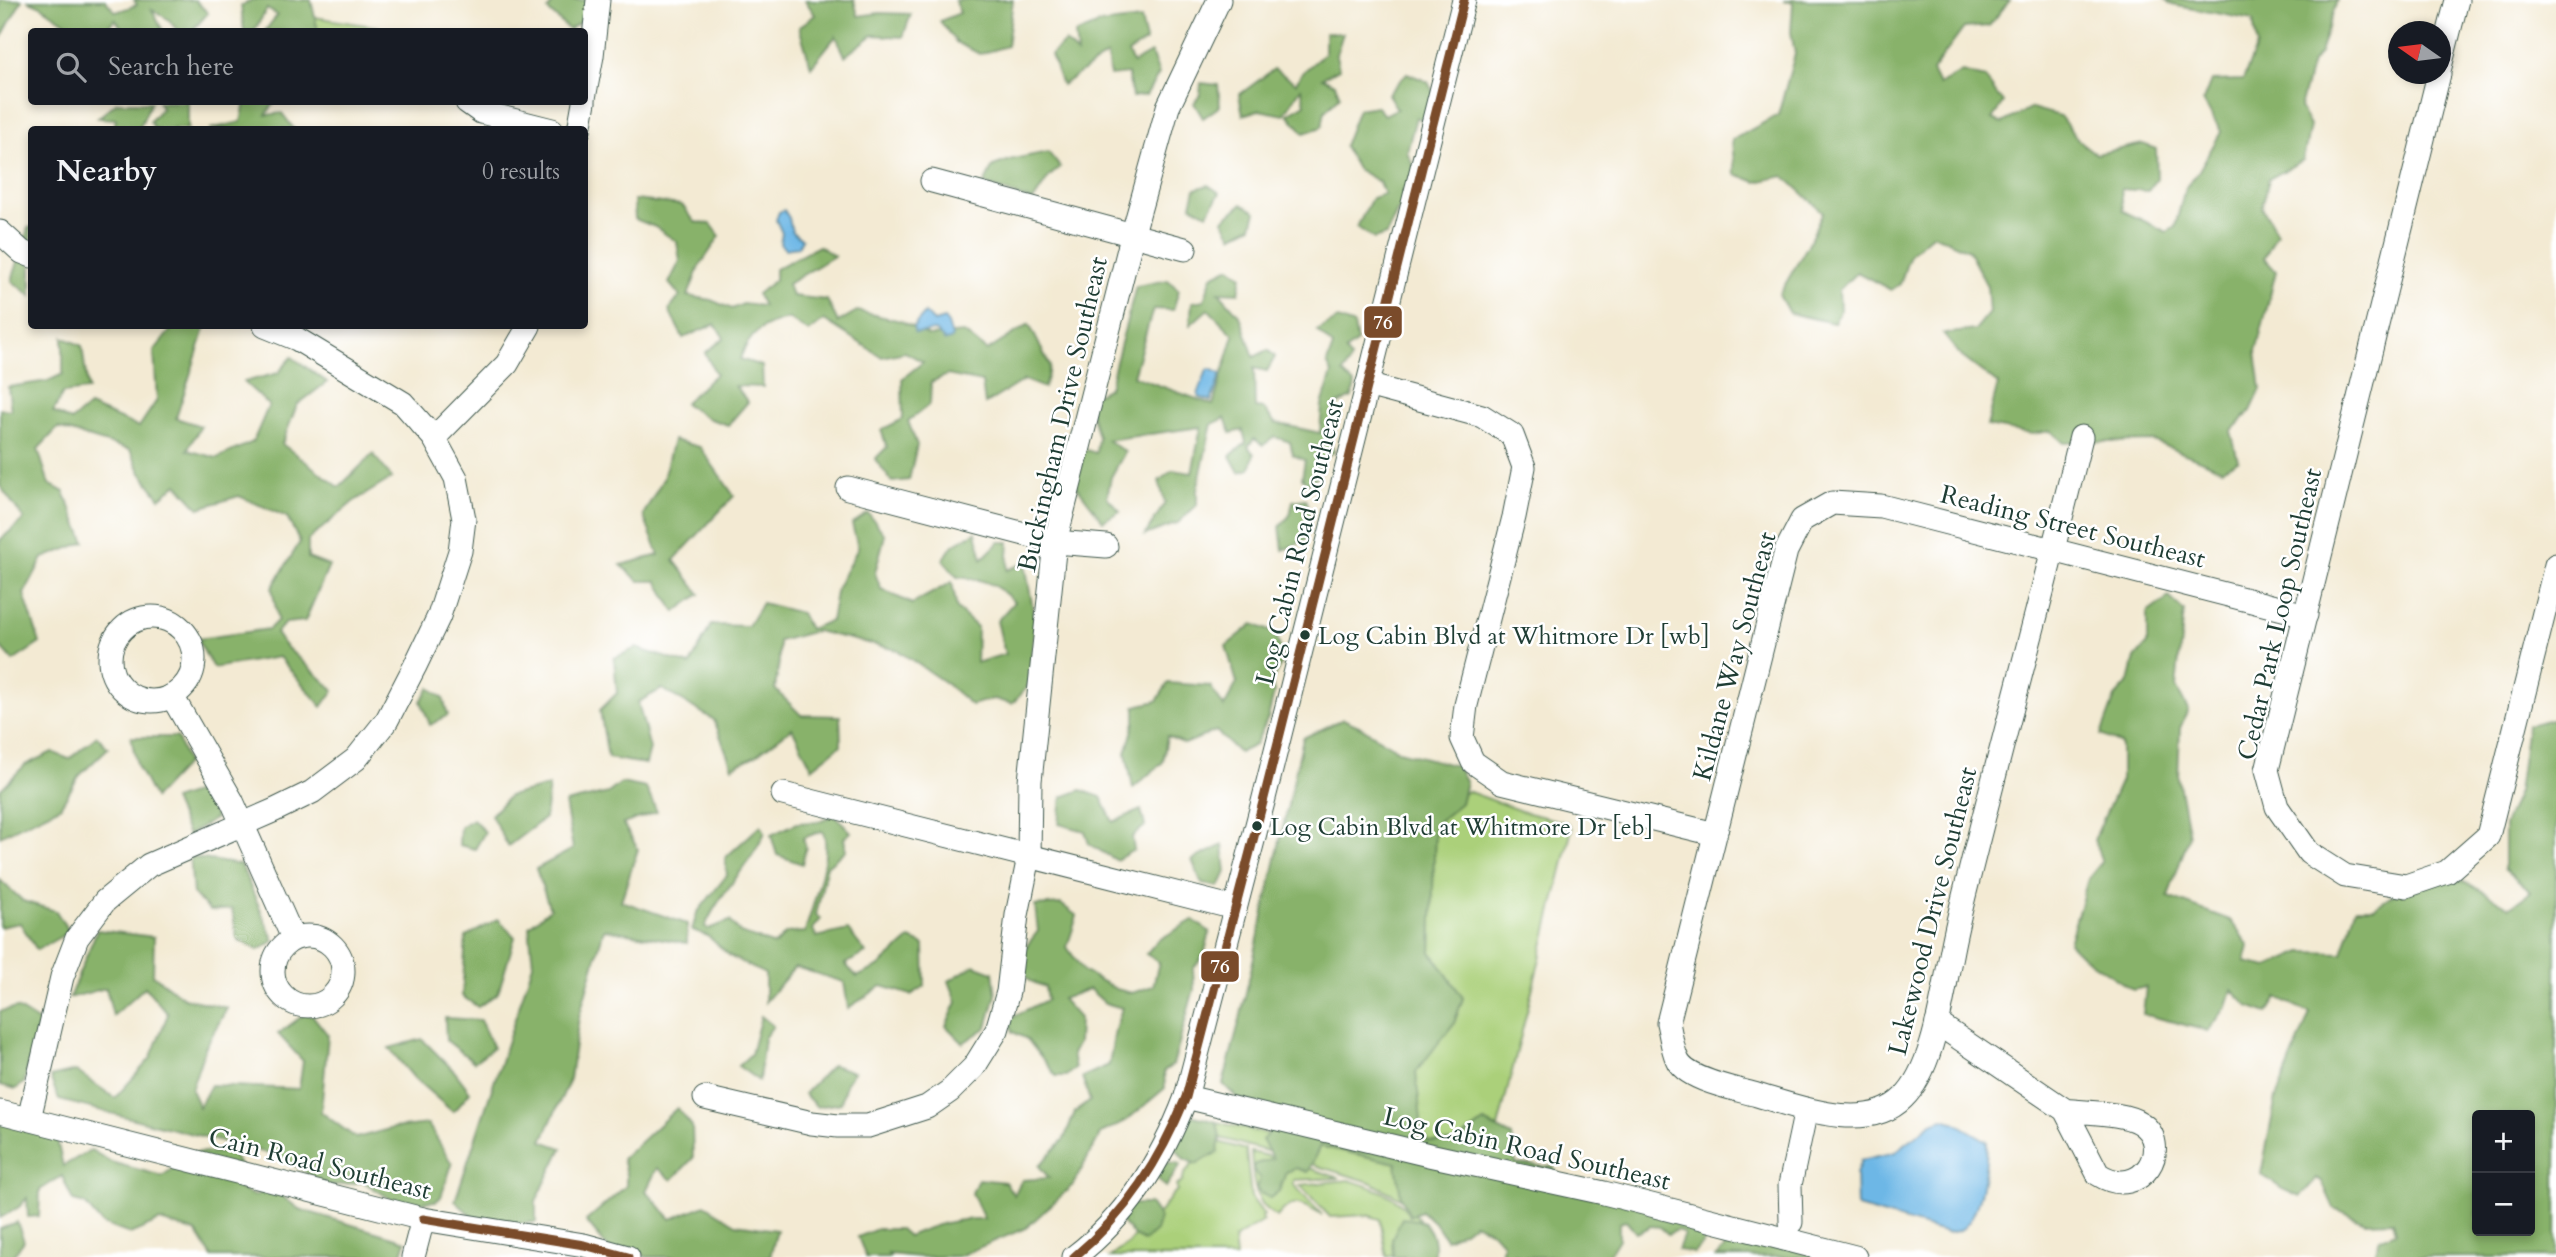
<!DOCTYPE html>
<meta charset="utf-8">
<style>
body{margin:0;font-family:Cardo,serif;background:#20242c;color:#f1f3f6}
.controls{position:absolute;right:21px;bottom:21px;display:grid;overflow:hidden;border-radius:7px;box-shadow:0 4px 10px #0003}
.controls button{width:63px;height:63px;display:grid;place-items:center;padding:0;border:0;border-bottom:2px solid #363941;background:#171b24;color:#f1f3f6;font:35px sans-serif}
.compass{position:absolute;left:2388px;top:21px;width:63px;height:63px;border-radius:50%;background:#171b24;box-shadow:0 4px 10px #0003;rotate:284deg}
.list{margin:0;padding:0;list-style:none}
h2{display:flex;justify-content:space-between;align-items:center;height:91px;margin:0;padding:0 28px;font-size:30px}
h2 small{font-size:23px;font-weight:400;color:#9ea1a6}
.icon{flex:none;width:38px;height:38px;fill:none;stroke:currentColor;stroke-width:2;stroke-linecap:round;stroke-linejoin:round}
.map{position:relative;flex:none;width:2556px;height:1257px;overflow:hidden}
.search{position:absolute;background:#171b24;box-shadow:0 4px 10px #0003;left:28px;top:28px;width:560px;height:77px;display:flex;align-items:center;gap:18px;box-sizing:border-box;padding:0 24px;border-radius:7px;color:#9ea1a6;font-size:26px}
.panel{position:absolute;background:#171b24;box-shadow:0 4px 10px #0003;left:28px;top:126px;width:560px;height:203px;border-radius:7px}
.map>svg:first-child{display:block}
</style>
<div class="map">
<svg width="2556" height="1257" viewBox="0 0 2556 1257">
<rect width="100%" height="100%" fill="#fff"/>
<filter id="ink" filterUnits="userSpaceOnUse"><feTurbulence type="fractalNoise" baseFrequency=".0143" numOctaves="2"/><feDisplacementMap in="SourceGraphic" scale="14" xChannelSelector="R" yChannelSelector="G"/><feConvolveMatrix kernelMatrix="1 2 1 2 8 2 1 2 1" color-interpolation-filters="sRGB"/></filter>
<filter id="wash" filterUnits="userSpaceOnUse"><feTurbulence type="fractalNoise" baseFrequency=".00686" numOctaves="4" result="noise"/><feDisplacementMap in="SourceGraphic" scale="28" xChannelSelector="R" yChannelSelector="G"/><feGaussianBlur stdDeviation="1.57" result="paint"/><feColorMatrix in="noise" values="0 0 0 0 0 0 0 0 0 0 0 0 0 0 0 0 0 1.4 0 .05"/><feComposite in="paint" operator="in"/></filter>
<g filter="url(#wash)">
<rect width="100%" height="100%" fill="#f3ead3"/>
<g fill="#abd07a" stroke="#658657" stroke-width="2">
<path d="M314,17L379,27L378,31L312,32Z"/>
<path d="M1467,791L1521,811L1568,823L1572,829L1498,1128L1484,1122L1456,1142L1429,1143L1422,1131L1415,1072L1454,1023L1463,998L1431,952L1435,824L1461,803L1463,795Z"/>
<path d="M1217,1122L1268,1134L1267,1147L1270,1152L1220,1138Z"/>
<path d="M1219,1142L1246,1150L1251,1197L1264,1215L1261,1217L1263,1221L1234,1239L1236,1257H1110L1129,1243L1134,1236L1144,1241L1160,1218L1158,1215L1173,1194L1178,1191L1176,1186L1182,1182L1184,1175L1193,1163L1196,1164L1217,1152Z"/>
<path d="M1319,1146L1396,1163L1402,1199L1370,1182L1311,1164Z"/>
<path d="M1251,1152L1272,1157L1274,1160L1256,1164L1254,1172L1279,1191L1286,1172L1296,1168L1307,1172L1309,1168L1340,1178L1294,1180V1185L1322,1215C1302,1205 1294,1195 1277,1217C1252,1203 1253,1177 1251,1152Z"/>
<path d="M1349,1180C1370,1187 1399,1194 1409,1215L1414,1213L1429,1231L1420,1221L1392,1238L1395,1255L1387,1257L1380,1219L1367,1215L1330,1217L1300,1185Z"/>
</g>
<g fill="#88b26a" stroke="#54784f" stroke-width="2" fill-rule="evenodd">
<path d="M0,0H22L0,40Z"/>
<path d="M27,0H105L116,12L137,5L134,0H195L208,13L192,31H178L168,19L152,10L163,31H124L115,19L104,31H78L41,6Z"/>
<path d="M252,0H311L318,31H265L277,15L267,9L254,31H244L241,6Z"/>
<path d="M555,0H589L586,18L569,30L548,10Z"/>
<path d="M805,0H854L858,16L880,13L911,14L903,37L873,35L845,56L836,36L811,67L799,27L815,15Z"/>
<path d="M955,0H1013L1007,46L980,54L957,43L940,21L960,13Z"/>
<path d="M1784,0H2010L1989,26L1964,28L1932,71L1939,85L1962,72L1985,78L2003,103L1992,119L2002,123L2032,108L2060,116L2078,140L2096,154L2143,144L2156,149L2157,179L2148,191L2121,189L2123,211L2167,232L2175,227L2185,188L2197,174L2221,132L2203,101L2211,81L2243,80L2257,45L2253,20L2172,5L2166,0H2337L2320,53L2312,62L2300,108L2310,126L2303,160L2269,179L2262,207L2277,233L2264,258L2276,271L2256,352L2261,389L2251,411L2231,431L2238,460L2222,469L2153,441L2064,443L2051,431L2032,434L1987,426L1998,384L1961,356L1943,334L1975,330L1989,313L1987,286L1968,250L1933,234L1910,254L1900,284L1891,290L1857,272L1839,290L1840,311L1834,323L1789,313L1779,295L1808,245L1823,212L1784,176L1756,182L1735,174L1732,140L1778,115L1795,54L1791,32L1793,3Z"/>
<path d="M1141,19L1146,41L1128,53L1133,63L1151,53L1159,74L1146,95L1132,97L1128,74L1110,76L1107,55L1062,85L1051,55L1065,42L1077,54L1075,34L1099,24Z"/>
<path d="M1325,33H1343L1336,55L1339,69L1322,78L1335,84L1340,96L1325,111L1322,127L1304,133L1288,114L1305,104L1301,88L1284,115L1259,110L1243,115L1239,95L1274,69L1296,83L1301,74L1325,53Z"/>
<path d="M1407,73L1428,82L1436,97L1427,122L1416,117L1407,152L1416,171L1403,191L1407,200L1398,210L1386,235L1374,239L1357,227L1372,198L1384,194L1379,182L1357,169L1344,146L1358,109L1376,106L1384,115L1397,109L1388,94Z"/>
<path d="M1201,83L1218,85L1220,106L1203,118L1194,103L1200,95Z"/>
<path d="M117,102H151L139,129H114L116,119L98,118Z"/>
<path d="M158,102H188V129H154L150,121L162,108Z"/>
<path d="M245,102H275L266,115L282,113L294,129H210L241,122Z"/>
<path d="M1048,152L1060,167L1049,177L1033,201L984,184L993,166L1013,159Z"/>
<path d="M1208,185L1220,193L1207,214L1191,205L1195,189Z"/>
<path d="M634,200L682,205L695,222L711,224L720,236L699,267L688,296L711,300L732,309L743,304L763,306L757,294L775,280V269L819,246L834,256L788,284L792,296L827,300L838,322L857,311L901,321L929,336L964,333L987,351L1029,324L1050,366L1044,388L1024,380L985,404L982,382L947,375L931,382L930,404L908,421L917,445L909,480L892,482L875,459L887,447L881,430L903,419L902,379L923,362L905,352L882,357L824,320L809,332L789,319C762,324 749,334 740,359L762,366L763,387L735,386L748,402L728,425L707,418L684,403L716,374L705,353L724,338L715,324L683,338L669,310L680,296L669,283L680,261L677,242L655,227L635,219Z"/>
<path d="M1242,204L1256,212L1252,226L1232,236L1223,220Z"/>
<path d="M31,227V296L12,281L28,228Z"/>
<path d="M1230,267L1242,276L1239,293L1219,292L1240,316L1254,357L1268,350L1275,357L1267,371L1254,368L1255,408L1264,409L1275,423L1320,433L1322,405L1332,373L1327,363L1333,346L1317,331L1338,319L1354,325L1357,342L1345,351L1351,359L1343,373L1355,385L1352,397L1336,405L1328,435L1334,452L1318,461L1319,474L1308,484L1302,478L1305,460L1293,455L1290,442L1275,437L1263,445L1254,439L1248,447L1254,454L1250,469L1239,472L1230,456L1246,443L1243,430L1231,433L1225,418L1212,424L1197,490V505L1178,523L1145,535L1165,503L1159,481L1173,470L1192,473L1201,427L1107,440L1125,452L1111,477L1107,497L1120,511L1103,521L1068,475L1076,447L1096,453L1098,437L1087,399L1109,388L1136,286L1168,280L1179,290L1173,310L1153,309L1133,376L1213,405L1234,335L1208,309L1190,325L1192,302L1204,300L1212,276Z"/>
<path d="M174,326H206L176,418L201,426L187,450L217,458L253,442L269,405L244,382L278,373L292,357L327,382L297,405L282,444L339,487L373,454L392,478L353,502L308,540V558L329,566L305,621L285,623L276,633L284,645L334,690L322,707L279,657L213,668L197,639L269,629L278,620L272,588L300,542L287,517L239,496L199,508L177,484L160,498L141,473L130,450L58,428L38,449L49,484L64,492L85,542L43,558L24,594L40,643L13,661L0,646V540L24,519L0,486V409L11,410L8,387L48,381L63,374V337L82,346L88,390L63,393L53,412L71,421L89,406L139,427L157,400L154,351Z"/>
<path d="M673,440L700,447L734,496L674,560L700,594L675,612L657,581H639L621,565L659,555L643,515L663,479Z"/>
<path d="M1306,499L1311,519L1305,541L1283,550L1280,527L1290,515L1293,501Z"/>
<path d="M868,513L885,535L875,573L881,589L912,604L952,582L957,609L977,627L976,663L1005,654L997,621L1014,602C996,583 983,579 957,577L943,560L953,545L976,532L982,559L999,542H1009L1007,570L1025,563L1035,621L1029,685L1012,704L993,699L971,705L947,684L897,650L816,631L779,641V662L775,689L801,715L840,716L841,745L812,768L792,728L755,756L732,767L714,720L662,689L638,702L650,749L646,764L608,758L600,710L617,693L614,658L636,648L690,665L711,625L748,626L762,603L801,613L809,629L831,621L837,587L858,548L852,524Z"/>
<path d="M2169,597L2184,611L2176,687L2188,710L2180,728L2178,778L2189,836L2168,897L2230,920L2249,946L2245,962L2268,967L2302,952L2342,953L2356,908H2374L2408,885L2462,880L2510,907L2531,892L2504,869V825L2518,792L2527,725L2556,718V1257H2377L2375,1255L2380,1238L2396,1232L2393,1221L2365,1222L2334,1208L2322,1182L2316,1179L2300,1197L2282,1189L2261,1174L2276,1098L2310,1013L2277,997L2268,1013L2248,1006L2232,990L2227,1006L2208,1031L2143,1014L2146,987L2133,990L2082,956L2069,943L2088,879L2102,862L2094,840L2121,780V744L2101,735L2115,697L2129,682L2135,658L2147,644V613ZM2477,1115H2530V1231H2477Z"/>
<path d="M1253,624L1275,633L1284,659L1271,682L1274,693L1268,718L1255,745L1239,753L1216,731L1185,744L1167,736L1163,762L1133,788L1126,753L1135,722V706L1157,701L1168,683L1210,686L1224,707L1237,683L1226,646Z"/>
<path d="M430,688L443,698L448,715L430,725L421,701Z"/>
<path d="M1343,719L1359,726L1399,751L1457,766L1466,782L1461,803L1435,824L1431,952L1463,998L1454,1023L1416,1072L1422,1131L1428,1142H1456L1484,1122L1512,1136L1516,1164L1553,1167L1569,1191L1679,1205L1733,1241L1761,1247L1802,1248L1817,1257H1716L1727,1246L1704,1239L1703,1243L1694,1253L1678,1250L1684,1234L1677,1230L1668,1234L1660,1227L1651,1226L1636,1233L1626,1221L1619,1223V1239L1609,1255L1611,1257H1521L1514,1253L1512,1257H1501L1503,1243L1492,1231L1474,1223L1464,1231L1446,1239L1436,1224L1421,1211L1410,1216L1401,1197L1396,1163L1320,1146L1308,1172L1296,1168L1286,1172L1279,1191L1270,1198L1260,1193L1256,1188L1260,1178L1254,1172L1255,1164L1273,1159L1262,1140L1268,1134L1275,1110L1237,1098L1223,1084L1240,1019L1303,738Z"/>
<path d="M97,736L108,748L79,776L60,807L0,836V790L25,765L52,752L69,759Z"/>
<path d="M131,737H177L187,763L154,798L137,765Z"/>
<path d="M621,783L646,788L657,812L623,824L638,849L621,901L687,924V943L604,929L579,1017L570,1079L542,1141L562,1148L536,1201V1222L503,1225L473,1217L455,1201L533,964L529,926L550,909L536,869L573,849L565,803L608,793Z"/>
<path d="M549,786L545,818L508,846L491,815L509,796Z"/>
<path d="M203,790L216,818L188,835L173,800Z"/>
<path d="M1081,790L1101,797L1113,822L1141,810L1145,826L1132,837L1134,850L1116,860L1089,844L1085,831L1059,824L1062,797Z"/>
<path d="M835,815L851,832L844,838L846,850L827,866L816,915L821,919L813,929L816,937L848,930L866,953L845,964L857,977L878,967L910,939L924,945L925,986L911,995L882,986L848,1008L844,982L795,967L765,1002V974L731,957L708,936L692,930L697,913L727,875L725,858L761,825L765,832C750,867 719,892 705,927L708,929L730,921L740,933L775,945L786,933L805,932C811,910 834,848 822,831L803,838L806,848L802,864L777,855L771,835L797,823L816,822Z"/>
<path d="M473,819L485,832L475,849L459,845L460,827Z"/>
<path d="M1223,845L1226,872L1219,887L1202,884L1192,860Z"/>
<path d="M190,857L241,865L274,941L258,950L237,939L232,909L210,911L193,894Z"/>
<path d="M0,880L23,901L56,911L69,932L37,950L20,923L0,927Z"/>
<path d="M1061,904L1077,916L1067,947L1084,972L1116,989L1132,993L1153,986L1159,962L1146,954L1157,941L1193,920L1210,932L1204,955L1193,969L1194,989L1173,1065L1164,1071L1165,1088L1126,1121L1101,1133L1073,1185L1026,1228L959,1256L920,1257L888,1254L890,1257H866L858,1237L877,1229H900L908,1236C934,1225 956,1218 984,1219L972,1193L978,1179L1005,1182L1014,1195L1022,1180L1049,1178L1039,1166L1064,1139L1075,1112L1090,1101L1082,1077L1109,1065L1115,1030L1122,1008L1105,1003L1089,989L1062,999L1079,1018L1078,1043L1072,1054L1075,1068L1066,1076H1056L1027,1039L1013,1032L1009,1018L1047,1000L1045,987L1030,981L1014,962L1038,931L1035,906Z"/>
<path d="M498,919L515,937L498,993L478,1007L462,996L466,937Z"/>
<path d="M97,930L154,937L153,975L184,998L227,1008L205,1048L191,1090L199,1107L211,1085L299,1089L303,1061L278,1034L309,1011L328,1035L321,1112L356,1138L393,1128L428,1124L452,1164L441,1197L436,1201L399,1204L363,1182L327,1186L279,1156L59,1100L50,1077L76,1071L115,1098L150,1059L168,1014L145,987L113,1016L106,988L69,998Z"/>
<path d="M974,965L993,972L996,995L987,1027L963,1043L946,1026L957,1002L949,981Z"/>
<path d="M17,1008L39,1022L24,1083L16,1089L0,1085V1011Z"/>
<path d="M761,1016L773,1026L764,1038L759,1081L738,1066L751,1054Z"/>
<path d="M445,1018L480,1020L493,1048L474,1062L446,1040Z"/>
<path d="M422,1039L455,1072L470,1092L453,1112L414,1078L389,1048Z"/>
<path d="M832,1065L854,1072L846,1083L841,1103L817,1107L804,1094Z"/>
<path d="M677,1108L692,1126L693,1158L672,1180L657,1168L646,1191L671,1219L705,1205L736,1224L777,1230L770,1257H646L640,1252L615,1257L586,1221L626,1186V1174L622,1159Z"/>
<path d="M1187,1114L1217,1122L1220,1138L1218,1152L1196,1164L1184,1159L1172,1144Z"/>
<path d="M0,1117L54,1127L63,1166L91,1150L111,1162L162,1176L197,1152L232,1153L243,1172L239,1189L255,1196L270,1187L299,1209L406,1241L401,1257H212L196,1232L160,1221L130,1234L102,1224L85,1204L73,1201L62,1176L40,1190L39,1216L28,1217L27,1198L19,1207L0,1218Z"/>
<path d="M1168,1162L1181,1164L1166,1187L1159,1181L1155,1170Z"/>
<path d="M1130,1204H1150L1160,1218L1156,1231L1144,1241L1134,1236L1118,1218Z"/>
<path d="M1402,1218C1407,1219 1415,1219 1420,1221C1433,1228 1436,1244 1433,1257H1393L1392,1238Z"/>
<path d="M17,1222L24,1241L12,1257H0V1229Z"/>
</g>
<g fill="#6db7e6" stroke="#467a8d" stroke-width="2">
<path d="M784,210L789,218L792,232L802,239L798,247L785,249L780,244L782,233L776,220L779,212Z"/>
<path d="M925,313L934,322L944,319L948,324L952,337L950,340L945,341L935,331L915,333L913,327Z"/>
<path d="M1210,369L1221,374L1211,401L1199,397L1198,395L1207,370Z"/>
<path d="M1943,1119L1954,1122L1987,1141C1987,1162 1981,1214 1963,1228C1959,1232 1953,1232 1947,1233L1857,1207L1856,1174L1861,1160L1895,1152L1932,1123Z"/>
</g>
</g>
<g filter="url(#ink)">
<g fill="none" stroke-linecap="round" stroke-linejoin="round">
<g stroke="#3f574c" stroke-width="25">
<g id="minor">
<path d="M2440,67L2457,0"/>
<path d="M2439,74L2267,770L2277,807L2309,853L2345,876L2406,886L2447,872L2488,836L2556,565"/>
<path d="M584,98L592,56L598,0"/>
<path d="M467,102L481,112L552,130"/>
<path d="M579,130L584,102"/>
<path d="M932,181L1185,249"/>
<path d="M0,232L22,252L32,256"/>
<path d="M1367,385L1482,416L1512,435L1524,467L1514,517L1466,705L1462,738L1473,762L1502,782L1715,834"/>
<path d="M2081,437C2046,582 2006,727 1970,872C1963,900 1956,927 1951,955C1942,997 1934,1068 1903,1098C1867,1134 1798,1107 1757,1095C1736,1089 1685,1080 1677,1059C1672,1048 1671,1035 1668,1023L1786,551L1802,520L1832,503L1881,506L2306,615"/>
<path d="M434,438L507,364L529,326"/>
<path d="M848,488L1055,542L1106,546"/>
<circle cx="152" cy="659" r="42"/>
<path d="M172,696L232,801L293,938"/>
<path d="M783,794L1235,908"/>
<circle cx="308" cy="971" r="35"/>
<path d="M1937,1023L2065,1110L2098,1174C2143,1203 2174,1144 2140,1123C2124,1112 2085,1113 2065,1110"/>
<path d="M1186,1097L1429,1155L1604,1193L1855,1257"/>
<path d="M705,1098L812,1123L838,1126H868L927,1107L950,1091L974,1067L997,1030L1008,992L1017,915L1029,857L1030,781L1055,542L1133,233L1168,107L1219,0"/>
<path d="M0,1112L423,1219L584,1245L628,1257"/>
<path d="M29,1119L62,977L77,938L83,930L105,901L149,865L275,810L312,792L356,759L387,720L415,666L439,616L460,551L464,519L456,478L434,438L403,403L297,339L265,326"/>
<path d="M1791,1222L1790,1185L1806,1110"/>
<path d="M413,1257L423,1219"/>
<path d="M1074,1257C1128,1216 1162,1160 1186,1097L1263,802L1464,0"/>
</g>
</g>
<use href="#minor" stroke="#fff" stroke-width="23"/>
<g stroke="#fff" stroke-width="14">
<g id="bus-1">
<path d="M423,1219L584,1245L628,1257"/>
<path d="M1074,1257C1127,1213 1160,1160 1186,1097L1263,802L1464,0"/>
</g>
</g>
<use href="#bus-1" stroke="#7a4b2a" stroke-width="9"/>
</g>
</g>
<g fill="#1f3d34" stroke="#fff" stroke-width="2.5">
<circle cx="1305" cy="635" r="6"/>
<circle cx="1257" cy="826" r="6"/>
</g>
<g text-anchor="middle" stroke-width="5" stroke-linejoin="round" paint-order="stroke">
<g font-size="24" fill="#1f3d34" stroke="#fff" text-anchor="start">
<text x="1318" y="644">Log Cabin Blvd at Whitmore Dr [wb]</text>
<text x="1270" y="835">Log Cabin Blvd at Whitmore Dr [eb]</text>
</g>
<g font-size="26" fill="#1f3d34" stroke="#fff">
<text transform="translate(1062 414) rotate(-77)" y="9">Buckingham Drive Southeast</text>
<text transform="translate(2073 526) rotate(14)" y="9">Reading Street Southeast</text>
<text transform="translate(1299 542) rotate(-76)" y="9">Log Cabin Road Southeast</text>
<text transform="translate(2279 614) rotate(-77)" y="9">Cedar Park Loop Southeast</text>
<text transform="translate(1734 656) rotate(-75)" y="9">Kildane Way Southeast</text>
<text transform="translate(1932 911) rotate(-76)" y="9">Lakewood Drive Southeast</text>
<text transform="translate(1527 1148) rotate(13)" y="9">Log Cabin Road Southeast</text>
<text transform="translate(320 1163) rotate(14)" y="9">Cain Road Southeast</text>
</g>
</g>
<g stroke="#fff" stroke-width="2.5">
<rect x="1363" y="305" width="40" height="34" rx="7" fill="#7a4b2a"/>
<rect x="1200" y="950" width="40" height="33" rx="7" fill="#7a4b2a"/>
</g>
<g font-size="19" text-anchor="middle" font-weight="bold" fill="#fff">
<text x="1383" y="329">76</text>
<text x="1220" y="973">76</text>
</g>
</svg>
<div class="controls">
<button>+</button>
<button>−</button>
</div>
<svg class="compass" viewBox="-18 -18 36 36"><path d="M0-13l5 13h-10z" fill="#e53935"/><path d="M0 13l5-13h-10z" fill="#9ea1a6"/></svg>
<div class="search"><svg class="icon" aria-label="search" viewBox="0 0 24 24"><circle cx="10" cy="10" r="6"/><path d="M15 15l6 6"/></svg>Search here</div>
<section class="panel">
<h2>Nearby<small>0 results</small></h2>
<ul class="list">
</ul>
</section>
</div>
